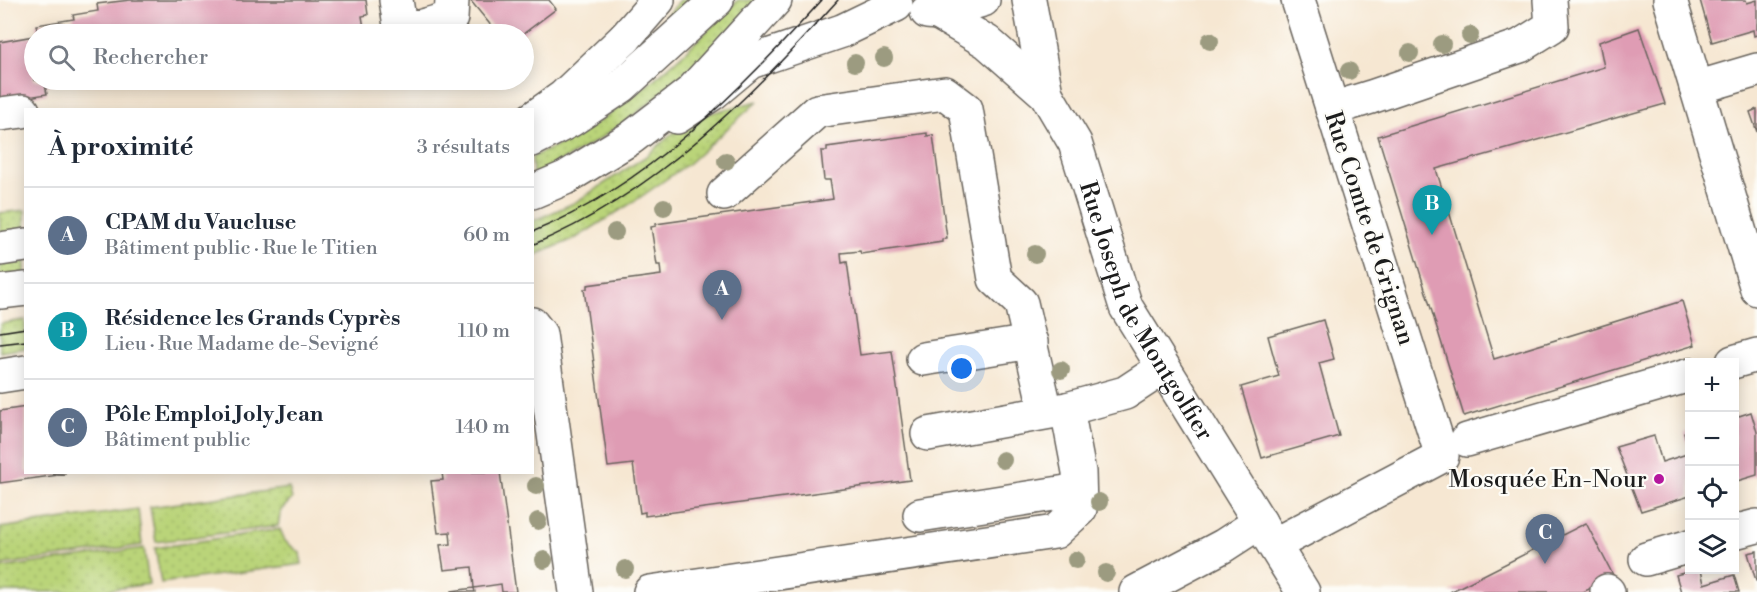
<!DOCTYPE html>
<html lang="fr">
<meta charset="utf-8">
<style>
body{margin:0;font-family:"Libre Bodoni",serif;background:#f2f2f3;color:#1f2937}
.controls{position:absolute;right:18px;bottom:18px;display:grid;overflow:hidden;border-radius:0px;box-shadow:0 3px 15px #0003}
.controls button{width:54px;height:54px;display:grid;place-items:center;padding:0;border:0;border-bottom:2px solid #e0e1e3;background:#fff;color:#1f2937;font:30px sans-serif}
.you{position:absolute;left:962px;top:369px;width:21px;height:21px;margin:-15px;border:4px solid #fff;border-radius:50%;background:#1a73e8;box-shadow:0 0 0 9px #1a73e833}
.badge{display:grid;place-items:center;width:39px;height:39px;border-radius:50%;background:#0f766e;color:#fff;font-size:20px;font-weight:700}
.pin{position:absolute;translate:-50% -50px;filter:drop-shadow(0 2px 3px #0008)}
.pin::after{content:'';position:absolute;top:32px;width:21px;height:18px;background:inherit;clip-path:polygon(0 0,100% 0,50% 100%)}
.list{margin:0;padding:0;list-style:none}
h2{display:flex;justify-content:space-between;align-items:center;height:78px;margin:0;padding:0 24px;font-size:26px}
h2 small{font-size:20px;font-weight:400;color:#747a83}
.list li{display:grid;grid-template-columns:39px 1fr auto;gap:18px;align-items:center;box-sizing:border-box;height:96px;padding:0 24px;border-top:2px solid #e0e1e3}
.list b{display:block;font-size:22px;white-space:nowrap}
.list p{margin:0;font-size:20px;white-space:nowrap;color:#747a83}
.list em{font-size:20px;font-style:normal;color:#747a83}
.icon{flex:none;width:33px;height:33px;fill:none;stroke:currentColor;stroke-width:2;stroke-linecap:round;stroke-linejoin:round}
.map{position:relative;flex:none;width:1757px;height:592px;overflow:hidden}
.search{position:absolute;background:#fff;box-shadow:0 3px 15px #0003;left:24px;top:24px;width:510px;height:66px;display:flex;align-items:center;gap:15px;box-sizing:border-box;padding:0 21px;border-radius:33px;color:#747a83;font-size:22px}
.panel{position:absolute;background:#fff;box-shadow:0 3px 15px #0003;left:24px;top:108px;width:510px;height:366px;border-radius:0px}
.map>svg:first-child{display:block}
</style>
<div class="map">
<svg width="1757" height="592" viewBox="0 0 1757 592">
<defs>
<pattern id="grass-dots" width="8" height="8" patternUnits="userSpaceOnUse" patternTransform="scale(1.5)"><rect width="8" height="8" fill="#bad479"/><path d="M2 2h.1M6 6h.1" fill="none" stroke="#9fb568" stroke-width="1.8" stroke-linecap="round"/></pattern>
</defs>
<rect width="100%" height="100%" fill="#fdfcf7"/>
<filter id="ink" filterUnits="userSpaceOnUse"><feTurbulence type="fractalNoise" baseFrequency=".0167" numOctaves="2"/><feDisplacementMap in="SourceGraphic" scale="12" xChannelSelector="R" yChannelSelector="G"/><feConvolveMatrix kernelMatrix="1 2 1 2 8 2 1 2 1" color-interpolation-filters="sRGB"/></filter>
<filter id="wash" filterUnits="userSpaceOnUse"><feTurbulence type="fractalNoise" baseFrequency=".008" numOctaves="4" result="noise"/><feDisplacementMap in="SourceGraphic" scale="24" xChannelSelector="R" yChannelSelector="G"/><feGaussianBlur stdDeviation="1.35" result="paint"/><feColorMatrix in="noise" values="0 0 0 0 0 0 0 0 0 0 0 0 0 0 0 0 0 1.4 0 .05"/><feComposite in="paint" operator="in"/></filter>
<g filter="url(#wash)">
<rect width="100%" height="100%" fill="#f6e7d2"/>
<g fill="url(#grass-dots)" stroke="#6b784a" stroke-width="1.5">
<path d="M680,0H694L632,59Z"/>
<path d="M738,0H758C712,51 662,98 604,136C582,151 556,163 533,176L532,157C548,150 564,143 578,135C638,98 689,50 738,0Z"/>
<path d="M758,101L689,163L635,201L576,238L533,256V221L576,202L645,157L691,118Z"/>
<path d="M25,210V230L0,233V213Z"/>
<path d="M25,261V275L0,279V265Z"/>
<path d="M25,320V348L0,352V324Z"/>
<path d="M289,488L292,499L281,510L278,526L156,542L150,507Z"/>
<path d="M138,509L142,545L0,565V528Z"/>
<path d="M280,529L285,541L300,553L302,564L161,583L155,548Z"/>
<path d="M144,548L149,584L91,592H0V568Z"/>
</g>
<g id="blocks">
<g fill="#df9cb4">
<path d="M130,0H366L368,15L362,16L365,34H325L324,31L303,34H38L36,25L74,19L73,15L98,11L97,4Z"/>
<path d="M470,0H549L556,9L523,34H498Z"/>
<path d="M1700,0H1746L1747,3L1757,0V35L1754,36L1753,30L1712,42Z"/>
<path d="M1639,28L1665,104L1436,169L1494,359L1682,301L1695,345L1464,416L1378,136L1604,67L1599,42Z"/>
<path d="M34,36V80L76,81L45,85L47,94L10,100V96L0,97V42Z"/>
<path d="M1757,109V132L1750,112Z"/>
<path d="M927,133V136L933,135L947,238L942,239V242L861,254L860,251L841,253L842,263L847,262L860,355L892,351L910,480L645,516V512L640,513L633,464L608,467L584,289H587V285L661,275L660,265H657L651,227L656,226V224L833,199L830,180H824L821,151H827V147Z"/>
<path d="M1323,320L1334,359L1319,363L1339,436L1262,458L1241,387L1279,376L1268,336Z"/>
<path d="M26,407V472L66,474L0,483V411Z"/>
<path d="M1751,412L1757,432V475L1734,482V413L1736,417Z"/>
<path d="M1690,432V448H1689L1684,433Z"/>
<path d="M1654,436L1662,462L1690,453V496L1641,511L1616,447Z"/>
<path d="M442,472H500L516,592H502L501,584L474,588L472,567L444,570L440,545L451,544L450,532L438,533L431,481L443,480Z"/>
<path d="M1586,523L1614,577L1583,592H1450Z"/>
<path d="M1757,551V581H1756L1748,553Z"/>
<path d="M1694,570H1701L1704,584L1734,575L1739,592H1681L1676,575Z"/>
<path d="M474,588L475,592H452V591Z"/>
</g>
</g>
</g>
<g filter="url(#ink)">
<use href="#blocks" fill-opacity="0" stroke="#68635c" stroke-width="1.5"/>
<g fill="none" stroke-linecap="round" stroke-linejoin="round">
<g stroke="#68635c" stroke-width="36">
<g id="minor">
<path d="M396,0L401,32L451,18L452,0"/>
<path d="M1029,0L1046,94"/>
<path d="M1670,0L1757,289"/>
<path d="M927,12L938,13L983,0"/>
<path id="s1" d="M938,13L987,42L1046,94L1075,143L1126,307L1303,592"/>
<path d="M625,38L658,0"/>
<path d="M1696,88L1757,70"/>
<path d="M1332,109L1371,97L1520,46L1552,26L1550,0"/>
<path d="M0,114L23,111"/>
<path d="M677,117L713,93L750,62L842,31L896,5"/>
<path d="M724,194L817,111L945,93L966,109L995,279L1021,303L1046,412"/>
<path d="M532,324L540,334L576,592"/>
<path d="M923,359L1031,342"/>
<path d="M1733,362L1757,355"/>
<path d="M0,376L26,372"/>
<path d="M928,434L1067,409L1125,393L1163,368"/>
<path d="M1467,440L1690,375"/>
<path d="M920,515L1079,490"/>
<path d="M1734,532L1757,526"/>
<path d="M1276,547L1287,538L1442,456L1298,0"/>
<path d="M1646,559L1690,546"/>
<path d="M1607,591L1608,592"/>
<path d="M650,592L1055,532L1080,509L1079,472L1067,409"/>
<path d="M1136,592L1223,546L1260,522"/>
</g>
</g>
<g stroke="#68635c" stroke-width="36">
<g id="major">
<path d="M532,119L563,97L625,38"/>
<path d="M532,140L571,120L622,86L717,0"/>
<path d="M532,192L565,178L631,138L691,92L775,0"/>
<path d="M0,249L26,245"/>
<path d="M0,292L26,289"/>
</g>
</g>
<use href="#minor" stroke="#fff" stroke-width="33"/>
<use href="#major" stroke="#fff" stroke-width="33"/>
<g stroke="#1c1c1c" stroke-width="1.5">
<path d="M532,232C649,185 739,91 822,0"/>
<path d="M532,245C656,194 750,97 838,0"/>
<path d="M0,332L26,328"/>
<path d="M0,344L26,341"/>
</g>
</g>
<g fill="#9c9b80">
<circle cx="1470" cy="35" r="9"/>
<circle cx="1210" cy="41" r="9"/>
<circle cx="1442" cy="44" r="9"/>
<circle cx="1410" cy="53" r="9"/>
<circle cx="884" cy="58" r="9"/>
<circle cx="855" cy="63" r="9"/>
<circle cx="1349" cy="71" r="9"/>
<circle cx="726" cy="161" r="9"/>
<circle cx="664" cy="207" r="9"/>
<circle cx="615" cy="232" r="9"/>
<circle cx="1035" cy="254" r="9"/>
<circle cx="1061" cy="370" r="9"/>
<circle cx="1003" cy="460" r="9"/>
<circle cx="536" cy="486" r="9"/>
<circle cx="1099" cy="502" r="9"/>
<circle cx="538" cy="521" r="9"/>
<circle cx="544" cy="560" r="9"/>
<circle cx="1076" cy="560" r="9"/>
<circle cx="625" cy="569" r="9"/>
<circle cx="1106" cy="573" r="9"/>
</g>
</g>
<circle fill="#b5179e" stroke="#fdfcf7" stroke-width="2" cx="1659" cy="479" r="6"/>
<g text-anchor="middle" stroke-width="4.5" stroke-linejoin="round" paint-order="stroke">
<g font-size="24" fill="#1c1c1c" stroke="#fdfcf7">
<text transform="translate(1370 228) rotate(72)" y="8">Rue Comte de Grignan</text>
<text dy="8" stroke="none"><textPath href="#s1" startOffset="376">Rue Joseph de Montgolfier</textPath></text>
</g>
<g font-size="24" fill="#1c1c1c" stroke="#fdfcf7" text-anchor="end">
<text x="1647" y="487">Mosquée En-Nour</text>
</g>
</g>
</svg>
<div class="controls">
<button>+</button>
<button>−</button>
<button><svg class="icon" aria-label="locate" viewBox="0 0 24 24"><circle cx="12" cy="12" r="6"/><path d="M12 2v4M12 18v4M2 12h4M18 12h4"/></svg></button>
<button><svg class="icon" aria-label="layers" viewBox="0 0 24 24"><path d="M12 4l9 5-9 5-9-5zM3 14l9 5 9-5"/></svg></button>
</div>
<div class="you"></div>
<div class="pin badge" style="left:722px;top:320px;background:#5c6f8a">A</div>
<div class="pin badge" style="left:1432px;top:235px;background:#0f9aa8">B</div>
<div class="pin badge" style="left:1545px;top:564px;background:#5c6f8a">C</div>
<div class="search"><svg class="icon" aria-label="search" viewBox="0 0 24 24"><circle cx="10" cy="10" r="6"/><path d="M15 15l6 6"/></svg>Rechercher</div>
<section class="panel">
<h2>À proximité<small>3 résultats</small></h2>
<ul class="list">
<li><span class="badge" style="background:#5c6f8a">A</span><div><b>CPAM du Vaucluse</b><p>Bâtiment public · Rue le Titien</p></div><em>60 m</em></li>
<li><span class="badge" style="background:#0f9aa8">B</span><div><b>Résidence les Grands Cyprès</b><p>Lieu · Rue Madame de-Sevigné</p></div><em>110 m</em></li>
<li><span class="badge" style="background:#5c6f8a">C</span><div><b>Pôle Emploi Joly Jean</b><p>Bâtiment public</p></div><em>140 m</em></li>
</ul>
</section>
</div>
